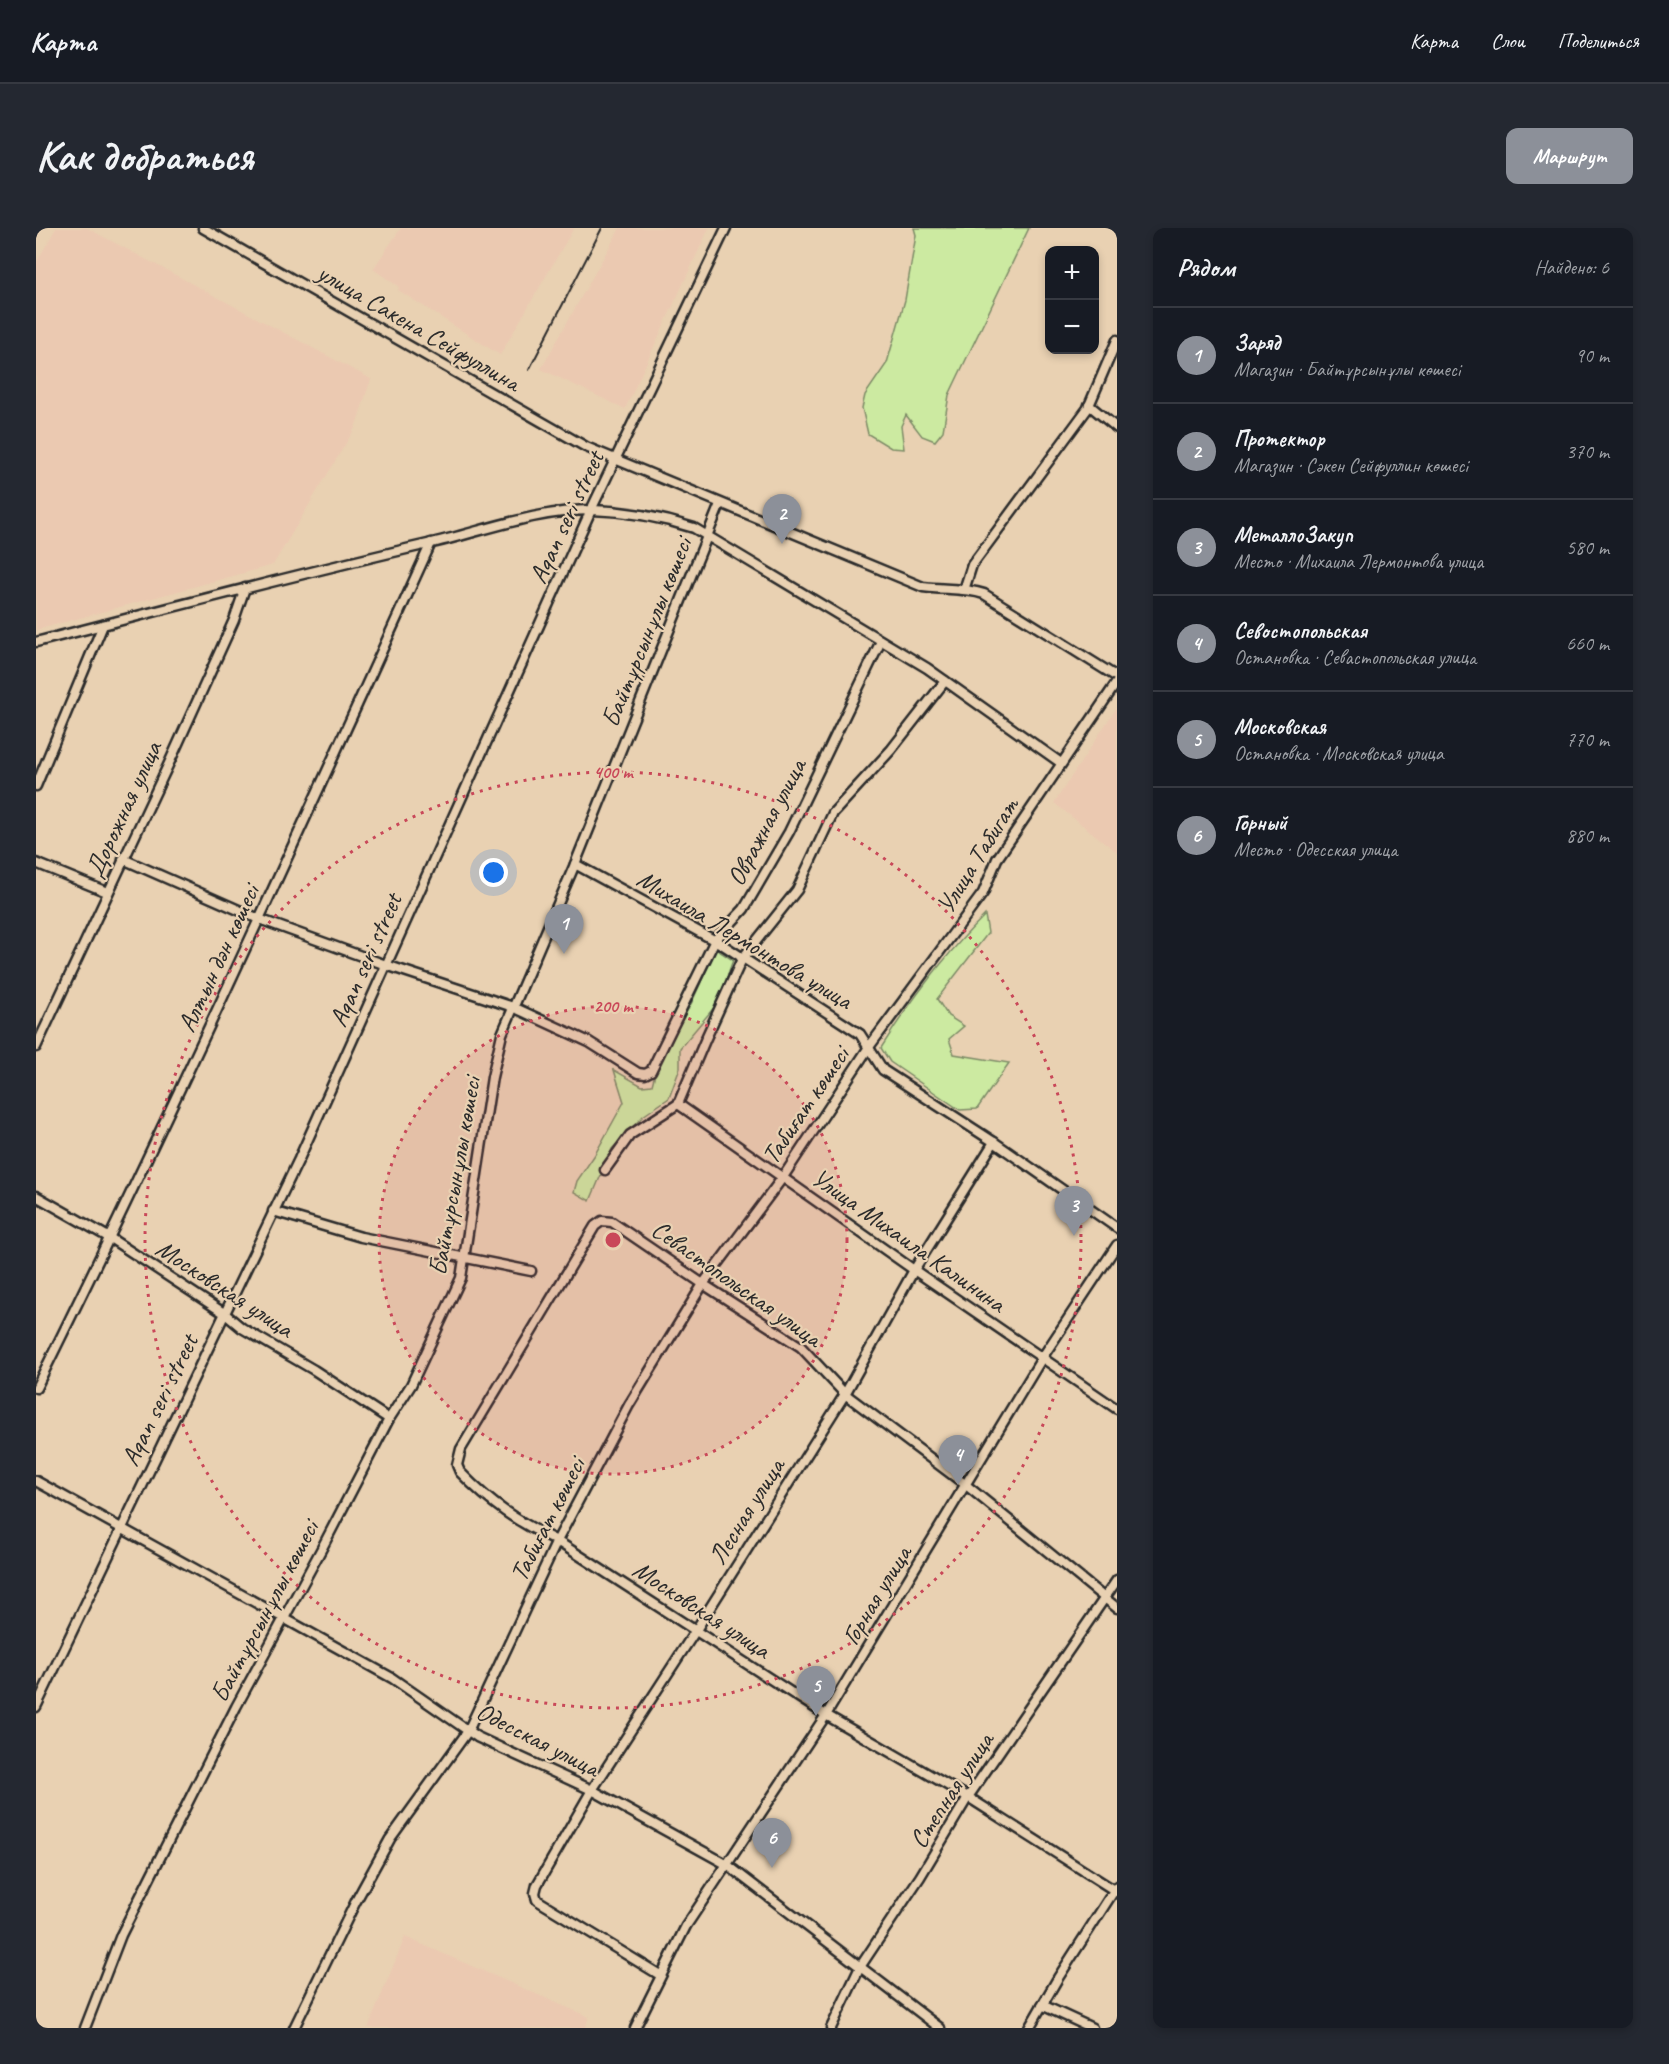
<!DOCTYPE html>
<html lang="ru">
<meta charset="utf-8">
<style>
body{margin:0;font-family:Caveat,sans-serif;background:#242831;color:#f1f3f6}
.controls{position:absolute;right:18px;top:18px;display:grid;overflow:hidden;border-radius:12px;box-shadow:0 3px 9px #0003}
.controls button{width:54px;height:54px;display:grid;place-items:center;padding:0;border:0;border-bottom:2px solid #363941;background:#171b24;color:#f1f3f6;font:30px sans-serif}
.you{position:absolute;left:458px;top:645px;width:21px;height:21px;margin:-15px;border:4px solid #fff;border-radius:50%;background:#1a73e8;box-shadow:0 0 0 9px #1a73e833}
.badge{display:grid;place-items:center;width:39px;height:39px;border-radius:50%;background:#8c9099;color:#fff;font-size:20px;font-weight:700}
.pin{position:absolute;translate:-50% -50px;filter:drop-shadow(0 2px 3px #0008)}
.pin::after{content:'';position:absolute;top:32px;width:21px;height:18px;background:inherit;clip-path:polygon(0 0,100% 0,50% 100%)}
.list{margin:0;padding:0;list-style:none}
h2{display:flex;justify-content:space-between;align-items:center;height:78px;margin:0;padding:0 24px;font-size:26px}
h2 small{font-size:20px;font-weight:400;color:#9ea1a6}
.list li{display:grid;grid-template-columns:39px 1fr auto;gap:18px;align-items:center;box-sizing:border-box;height:96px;padding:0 24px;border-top:2px solid #363941}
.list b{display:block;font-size:22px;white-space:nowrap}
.list p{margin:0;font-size:20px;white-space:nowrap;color:#9ea1a6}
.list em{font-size:20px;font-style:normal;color:#9ea1a6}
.map{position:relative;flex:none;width:1081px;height:1800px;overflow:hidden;border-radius:12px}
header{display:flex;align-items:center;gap:36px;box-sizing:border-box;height:84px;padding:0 30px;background:#171b24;border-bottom:2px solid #363941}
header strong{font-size:28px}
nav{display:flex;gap:33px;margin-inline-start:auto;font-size:21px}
.intro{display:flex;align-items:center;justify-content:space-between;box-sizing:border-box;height:144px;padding:0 36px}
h1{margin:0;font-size:42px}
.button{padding:15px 27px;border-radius:12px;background:#8c9099;color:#fff;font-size:21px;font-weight:700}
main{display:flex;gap:36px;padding:0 36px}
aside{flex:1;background:#171b24;border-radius:12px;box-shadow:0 3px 9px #0003}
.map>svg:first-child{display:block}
</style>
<header>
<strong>Карта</strong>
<nav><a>Карта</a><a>Слои</a><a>Поделиться</a></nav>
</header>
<div class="intro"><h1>Как добраться</h1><a class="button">Маршрут</a></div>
<main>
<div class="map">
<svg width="1081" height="1800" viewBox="0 0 1081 1800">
<rect width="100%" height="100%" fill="#e9d1b2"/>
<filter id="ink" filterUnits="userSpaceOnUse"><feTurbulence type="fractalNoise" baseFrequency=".0167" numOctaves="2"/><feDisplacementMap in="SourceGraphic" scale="12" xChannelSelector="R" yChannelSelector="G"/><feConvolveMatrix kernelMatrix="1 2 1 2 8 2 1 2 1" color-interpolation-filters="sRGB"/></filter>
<g filter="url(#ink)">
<g fill="#ebc9b1">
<path d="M20,0H51L335,151L319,200L237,337L0,402V35Z"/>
<path d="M365,0H538L464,127L362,62L363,59L337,41Z"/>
<path d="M584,0H673L589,181L505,141Z"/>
<path d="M1081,479V624L1018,575Z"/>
<path d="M369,1709L553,1789L549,1800H332Z"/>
</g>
<g fill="#cceaa1" stroke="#7c8a66" stroke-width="1.5">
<path d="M878,0H993L913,167L907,203L899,213L886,208L870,187L865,198L868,221L855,220L832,206L826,180L829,167L851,135L869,72L880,7Z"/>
<path d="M949,687L952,705L901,771L912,788L928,798L913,811L918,826L973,835L941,881L924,882L854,834L845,820C875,772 908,728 949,687Z"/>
<path d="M680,721L697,732L681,776L644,820V840L633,870L607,888L576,921L554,973L538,964L541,953L558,928L588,874L578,842L606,858L616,857L621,838L656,774Z"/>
</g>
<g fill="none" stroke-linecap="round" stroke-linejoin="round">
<g stroke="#2b2b2b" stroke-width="13">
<g id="minor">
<path d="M167,0L550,219L887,359C907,362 928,359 948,366L1081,449"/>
<path d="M1053,177L1081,200"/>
<path d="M928,362L936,337L1052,180L1081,112"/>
<path d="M0,414C130,381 261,346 392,316C445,304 500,282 556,282C592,283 624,289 658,300L891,440L1025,535"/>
<path d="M0,558L67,397"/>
<path d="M87,631L223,691L350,737L477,779L553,814L602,845L609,846L615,843L679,712L708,681L753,604L845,413"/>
<path d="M0,635L71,664"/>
<path d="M539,636L687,717L824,806L847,842L958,914L1081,1000"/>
<path d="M0,819L135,531L198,392L209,360"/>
<path d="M642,876L878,1042L1081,1181"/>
<path d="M569,942L594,907L642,876L670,810L706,731L761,662L797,585L855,522L909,453"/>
<path d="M0,968L74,1010L188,1085L206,1100L278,1142L353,1191"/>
<path d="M237,983L325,1009L495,1043"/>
<path d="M0,1160C138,881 266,598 395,315"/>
<path d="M0,1253L356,1450L441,1509L556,1562L690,1636L904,1800"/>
<path d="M1081,1380L930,1257L809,1166L765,1119L667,1056L576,994L566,993L559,998L425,1221L421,1237L424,1244C456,1277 480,1293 521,1313L790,1487L932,1569L1081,1664"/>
<path d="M0,1479L263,931L555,282L690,0"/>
<path d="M624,1747L501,1672L499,1665L501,1657L556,1562L660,1402L809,1166L878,1042L958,914"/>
<path d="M1006,1777L1056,1800"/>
<path d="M49,1800L85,1707L200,1479L286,1320L353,1191L375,1157L425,1050L456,849L466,806L539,636L684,276"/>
<path d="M258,1800L320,1673L354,1611L432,1503L521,1313L593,1177L667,1056L747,949L833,819L947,665L961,631L1081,454"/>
<path d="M599,1800L650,1698L790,1487L1006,1130L1081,1017"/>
<path d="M795,1800L824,1739L884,1649L932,1569L1081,1352"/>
<path d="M993,1800L1022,1750L1081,1658"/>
</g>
</g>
<use href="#minor" stroke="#e9d1b2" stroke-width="8"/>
<path stroke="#2b2b2b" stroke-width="2" d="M493,142L566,0"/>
</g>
</g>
<circle cx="577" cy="1012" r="234" fill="#c94859" fill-opacity=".12"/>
<g fill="none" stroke="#c94859" stroke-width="3" stroke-dasharray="3 6">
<circle cx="577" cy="1012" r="234"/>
<circle cx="577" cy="1012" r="468"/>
</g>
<g text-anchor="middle" stroke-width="4.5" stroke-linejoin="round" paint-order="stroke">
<g font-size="26" fill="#2b2b2b" stroke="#e9d1b2">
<text transform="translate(383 99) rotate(30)" y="9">улица Сакена Сейфуллина</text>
<text transform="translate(530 289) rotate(-65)" y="9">Aqan seri street</text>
<text transform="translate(610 404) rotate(-68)" y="9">Байтұрсынұлы көшесі</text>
<text transform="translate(87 581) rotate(-65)" y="9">Дорожная улица</text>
<text transform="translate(730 594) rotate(-62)" y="9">Овражная улица</text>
<text transform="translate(941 627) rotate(-58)" y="9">Улица Табигат</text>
<text transform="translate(709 711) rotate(31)" y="9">Михаила Лермонтова улица</text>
<text transform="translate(182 730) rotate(-65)" y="9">Алтын дән көшесі</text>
<text transform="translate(329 732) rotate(-66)" y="9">Aqan seri street</text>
<text transform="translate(769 877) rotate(-56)" y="9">Табиғат көшесі</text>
<text transform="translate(418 948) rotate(-80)" y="9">Байтұрсынұлы көшесі</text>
<text transform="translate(873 1012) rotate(35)" y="9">Улица Михаила Калинина</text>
<text transform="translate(701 1055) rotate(35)" y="9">Севастопольская улица</text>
<text transform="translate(189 1060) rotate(33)" y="9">Московская улица</text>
<text transform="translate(123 1172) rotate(-64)" y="9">Aqan seri street</text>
<text transform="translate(710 1283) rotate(-58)" y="9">Лесная улица</text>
<text transform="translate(511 1291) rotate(-63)" y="9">Табиғат көшесі</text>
<text transform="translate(840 1367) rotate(-59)" y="9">Горная улица</text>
<text transform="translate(666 1381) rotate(33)" y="9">Московская улица</text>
<text transform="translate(228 1383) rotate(-62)" y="9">Байтұрсынұлы көшесі</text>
<text transform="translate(502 1511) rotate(27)" y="9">Одесская улица</text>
<text transform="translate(915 1562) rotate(-57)" y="9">Степная улица</text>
</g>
</g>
<circle cx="577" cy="1012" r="9" fill="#c94859" stroke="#e9d1b2" stroke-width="3"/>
<g font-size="18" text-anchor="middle" font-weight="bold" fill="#c94859" stroke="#e9d1b2" stroke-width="4.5" stroke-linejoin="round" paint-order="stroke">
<text x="577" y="550">400 m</text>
<text x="577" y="784">200 m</text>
</g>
</svg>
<div class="controls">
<button>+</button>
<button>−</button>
</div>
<div class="you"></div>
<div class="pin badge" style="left:528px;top:726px">1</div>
<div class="pin badge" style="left:746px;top:316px">2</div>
<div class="pin badge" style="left:1038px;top:1008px">3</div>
<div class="pin badge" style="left:922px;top:1257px">4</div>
<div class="pin badge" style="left:780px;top:1488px">5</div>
<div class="pin badge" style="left:736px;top:1640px">6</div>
</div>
<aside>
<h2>Рядом<small>Найдено: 6</small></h2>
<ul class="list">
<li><span class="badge">1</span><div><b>Заряд</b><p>Магазин · Байтұрсынұлы көшесі</p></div><em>90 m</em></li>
<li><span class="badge">2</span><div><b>Протектор</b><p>Магазин · Сәкен Сейфуллин көшесі</p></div><em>370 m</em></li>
<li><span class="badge">3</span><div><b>МеталлоЗакуп</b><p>Место · Михаила Лермонтова улица</p></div><em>580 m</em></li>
<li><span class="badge">4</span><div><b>Севостопольская</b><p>Остановка · Севастопольская улица</p></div><em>660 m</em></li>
<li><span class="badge">5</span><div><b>Московская</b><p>Остановка · Московская улица</p></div><em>770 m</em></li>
<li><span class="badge">6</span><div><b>Горный</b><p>Место · Одесская улица</p></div><em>880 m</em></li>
</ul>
</aside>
</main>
